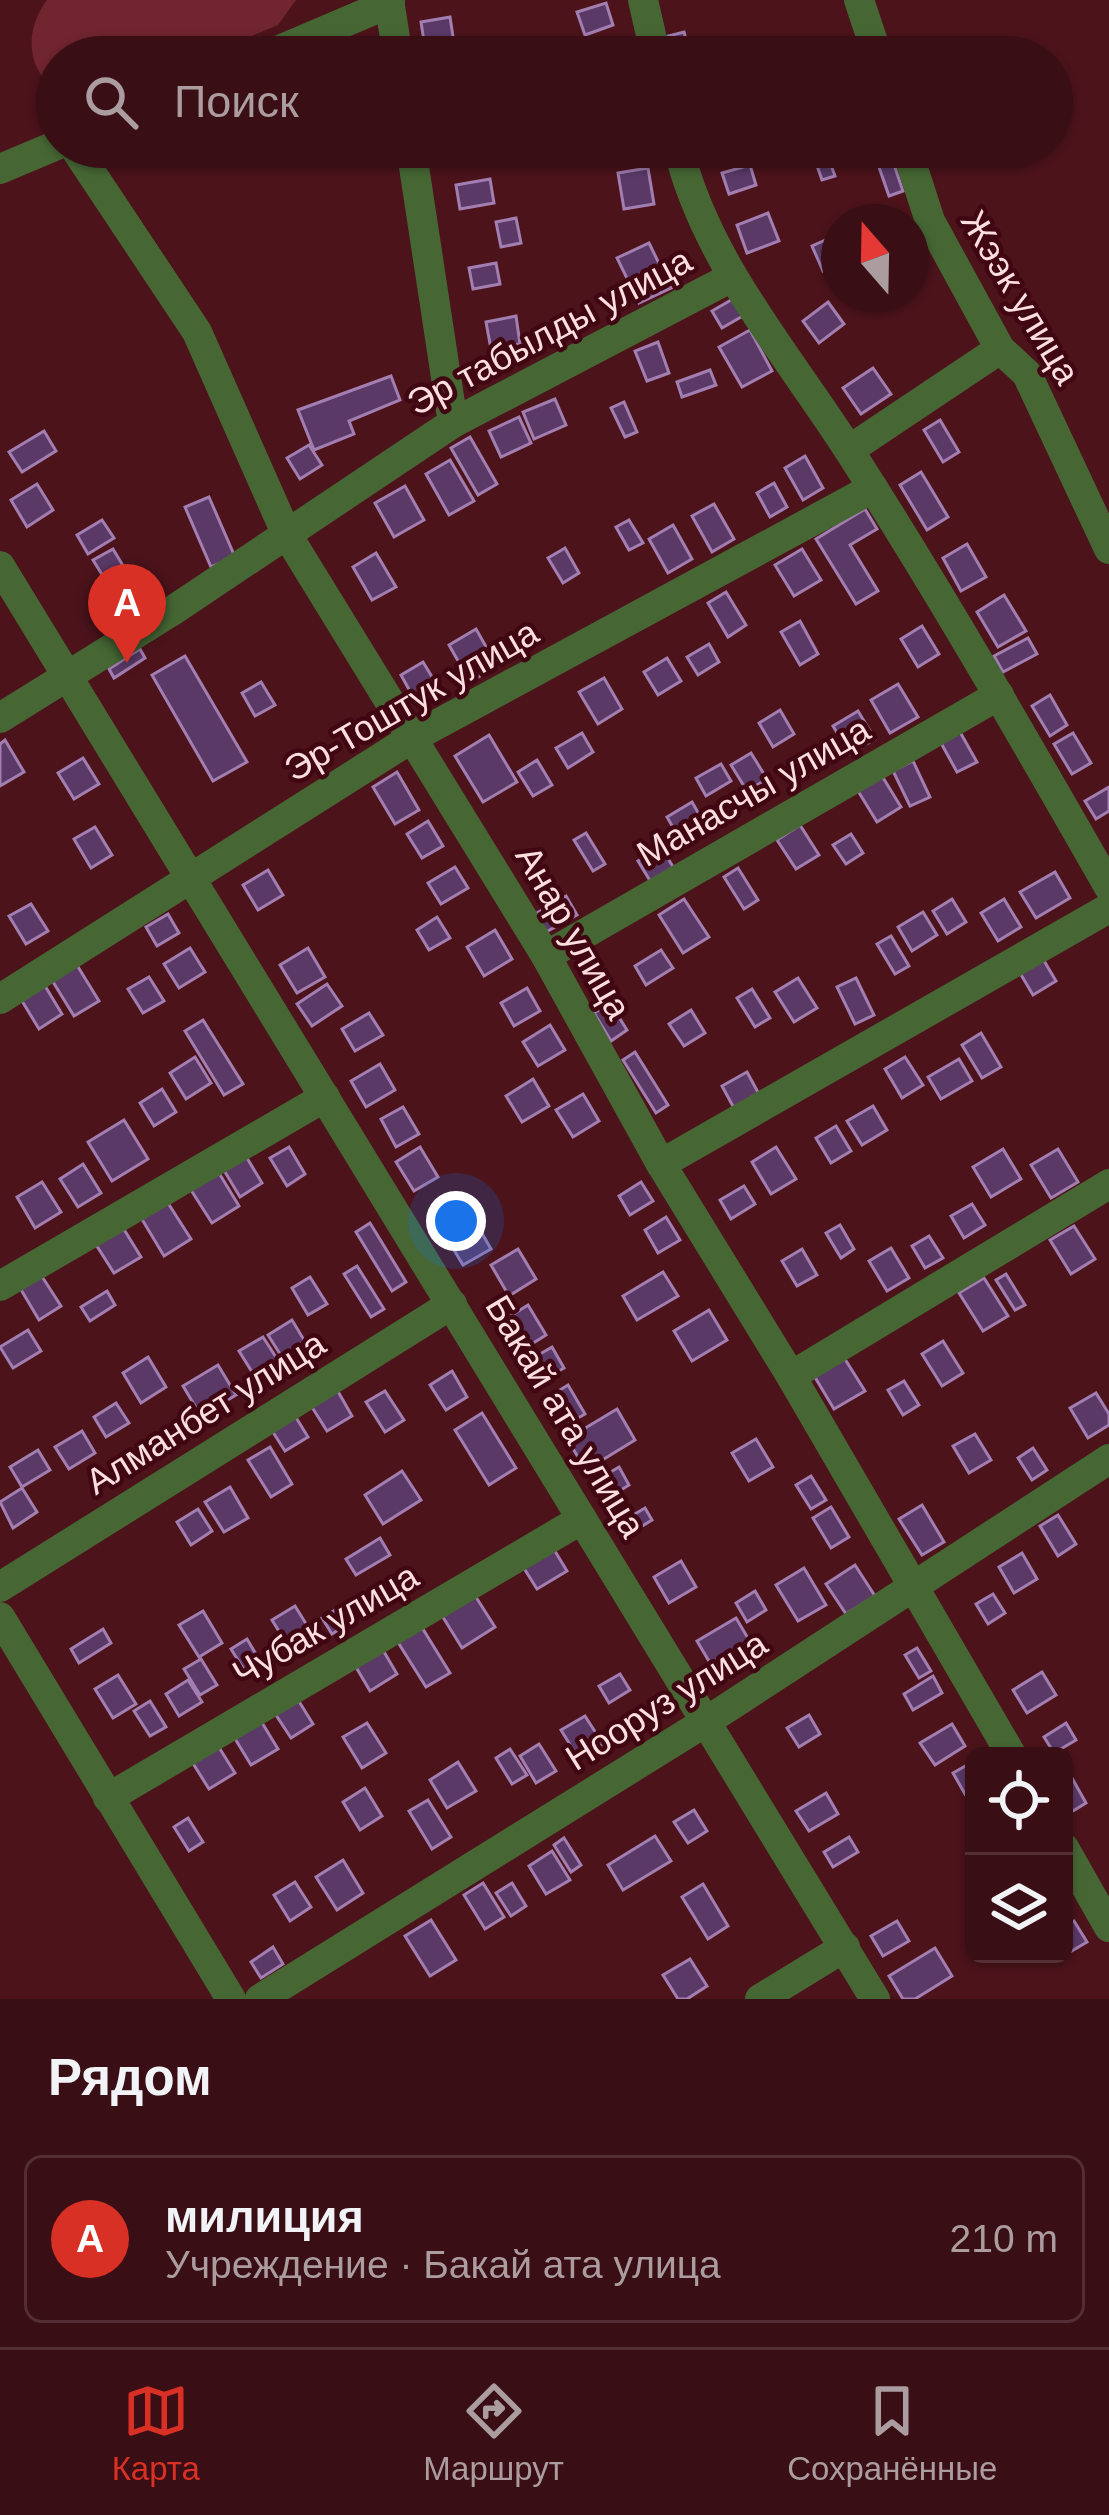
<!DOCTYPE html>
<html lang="ru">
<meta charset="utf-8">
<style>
body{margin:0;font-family:Helvetica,sans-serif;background:#441c22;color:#f1f3f6}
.controls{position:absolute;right:36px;bottom:36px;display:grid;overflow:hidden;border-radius:18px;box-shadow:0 3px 9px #0004}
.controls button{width:108px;height:108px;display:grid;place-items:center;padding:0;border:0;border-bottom:3px solid #532e34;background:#390e14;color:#f1f3f6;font:60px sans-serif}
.compass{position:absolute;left:821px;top:204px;width:108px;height:108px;border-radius:50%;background:#390e14;box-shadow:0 3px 9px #0004;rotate:340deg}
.you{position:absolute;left:456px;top:1221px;width:42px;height:42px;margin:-30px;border:9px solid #fff;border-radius:50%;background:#1a73e8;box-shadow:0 0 0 18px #1a73e833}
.badge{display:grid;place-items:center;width:78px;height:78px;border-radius:50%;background:#d93025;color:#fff;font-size:39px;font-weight:700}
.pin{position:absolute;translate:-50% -99px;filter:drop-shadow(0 3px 6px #0008)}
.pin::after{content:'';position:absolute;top:63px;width:42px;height:36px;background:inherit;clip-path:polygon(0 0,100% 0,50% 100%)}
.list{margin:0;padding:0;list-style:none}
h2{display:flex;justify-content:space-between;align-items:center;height:156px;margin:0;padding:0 48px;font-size:51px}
h2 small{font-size:39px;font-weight:400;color:#ab9ca0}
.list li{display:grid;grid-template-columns:78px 1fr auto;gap:36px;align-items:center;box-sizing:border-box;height:168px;margin:0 24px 24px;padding:0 24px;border:3px solid #532e34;border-radius:18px}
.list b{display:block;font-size:45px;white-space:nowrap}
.list p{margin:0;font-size:39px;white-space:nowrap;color:#ab9ca0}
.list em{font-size:39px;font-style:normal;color:#ab9ca0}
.icon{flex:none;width:66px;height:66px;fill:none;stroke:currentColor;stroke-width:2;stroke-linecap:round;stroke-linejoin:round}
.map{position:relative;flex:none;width:1109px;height:1999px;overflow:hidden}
.search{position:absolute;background:#390e14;box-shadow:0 3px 9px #0004;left:36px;right:36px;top:36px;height:132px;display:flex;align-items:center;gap:30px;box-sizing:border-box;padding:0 42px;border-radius:66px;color:#ab9ca0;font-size:45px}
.sheet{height:348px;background:#390e14}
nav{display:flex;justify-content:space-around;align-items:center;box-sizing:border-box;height:168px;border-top:3px solid #532e34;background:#390e14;font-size:33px;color:#ab9ca0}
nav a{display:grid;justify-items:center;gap:6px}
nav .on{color:#d93025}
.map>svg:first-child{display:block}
</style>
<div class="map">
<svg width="1109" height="1999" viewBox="0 0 1109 1999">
<rect width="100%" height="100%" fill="#4c131b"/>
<path fill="#70252f" d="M47,0H296L278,25L201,57H57V91C25,68 25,29 47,0Z"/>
<g fill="#5a3967" stroke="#a27eb1" stroke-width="3">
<path d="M606,3L613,25L585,35L577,12Z"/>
<path d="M450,17L454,43L425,48L421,22Z"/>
<path d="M684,32L691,57H674L668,36Z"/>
<path d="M888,147L903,191L889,196L873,150Z"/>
<path d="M825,149L835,176L822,180L813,154Z"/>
<path d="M750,165L756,185L729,194L722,173Z"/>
<path d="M648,168L654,204L624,209L618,173Z"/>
<path d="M490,179L494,203L460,209L456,185Z"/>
<path d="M768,213L779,241L747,253L737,225Z"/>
<path d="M516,218L521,243L501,247L496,222Z"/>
<path d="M839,234V264L823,271L812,246Z"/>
<path d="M649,243L671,288L639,303L617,258Z"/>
<path d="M496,263L500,284L473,289L469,268Z"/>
<path d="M738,296L748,313L722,328L712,311Z"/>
<path d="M828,302L844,324L819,343L803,321Z"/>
<path d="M516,316L520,344L491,349L486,322Z"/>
<path d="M750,330L772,371L742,387L719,347Z"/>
<path d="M658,342L669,373L647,381L635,351Z"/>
<path d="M873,368L891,394L861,414L843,388Z"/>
<path d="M710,370L716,385L682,397L677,382Z"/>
<path d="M391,376L400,400L349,421L354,434L314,450L298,410Z"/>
<path d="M555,399L566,425L534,439L523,412Z"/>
<path d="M624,402L637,432L625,437L611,408Z"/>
<path d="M519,417L531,443L501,457L489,431Z"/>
<path d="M940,420L959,452L943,462L924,430Z"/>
<path d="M44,431L56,451L22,472L9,452Z"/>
<path d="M470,437L497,484L478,495L451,448Z"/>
<path d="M309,445L322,465L300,479L287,458Z"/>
<path d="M805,456L823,488L803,500L785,468Z"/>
<path d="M450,460L474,501L449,515L426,474Z"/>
<path d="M921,472L948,517L927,530L900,485Z"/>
<path d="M774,483L787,507L770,517L757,493Z"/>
<path d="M37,484L53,510L27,527L11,500Z"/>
<path d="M405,486L424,520L394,537L375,503Z"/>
<path d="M209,497L235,557L211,567L185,507Z"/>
<path d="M714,504L734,539L712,552L692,516Z"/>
<path d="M865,509L877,529L850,545L878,591L856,604L816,539Z"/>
<path d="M102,520L114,538L88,554L77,535Z"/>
<path d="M629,520L643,543L629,550L616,527Z"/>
<path d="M673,525L692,559L668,573L649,539Z"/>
<path d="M967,544L986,577L961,591L943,558Z"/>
<path d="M565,548L579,573L563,583L548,558Z"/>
<path d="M113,549L125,569L106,581L93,560Z"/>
<path d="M802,549L821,580L794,596L775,565Z"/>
<path d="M376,553L396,587L372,600L353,567Z"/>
<path d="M726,592L746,625L728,637L708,603Z"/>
<path d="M1004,595L1026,631L998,647L977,612Z"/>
<path d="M800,621L818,654L800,665L781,632Z"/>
<path d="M922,626L939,654L918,667L901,639Z"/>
<path d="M476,629L497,666L470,682L449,645Z"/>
<path d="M1028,638L1037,654L1003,672L994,656Z"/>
<path d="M709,644L719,662L698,675L687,657Z"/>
<path d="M140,649L145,658L114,678L109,669Z"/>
<path d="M185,656L247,762L213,781L152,675Z"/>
<path d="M667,658L681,681L658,695L644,672Z"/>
<path d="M423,662L440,690L417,704L401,675Z"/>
<path d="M604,678L622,709L598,724L579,692Z"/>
<path d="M261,682L275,705L255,716L242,693Z"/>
<path d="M898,684L918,717L890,733L871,700Z"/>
<path d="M1050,695L1067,725L1050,736L1032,706Z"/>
<path d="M780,710L794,734L773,747L759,723Z"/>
<path d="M858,711L875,739L850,754L833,726Z"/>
<path d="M960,732L977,762L957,772L941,743Z"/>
<path d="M582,733L593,752L568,768L556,748Z"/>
<path d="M1073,733L1091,763L1072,774L1054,744Z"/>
<path d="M489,735L517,782L483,802L455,756Z"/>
<path d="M5,740L24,772L0,786V744Z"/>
<path d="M751,753L767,779L747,791L731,765Z"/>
<path d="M83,758L99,784L74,799L58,773Z"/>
<path d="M537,760L552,785L533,796L518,772Z"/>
<path d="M913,761L930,797L910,806L893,771Z"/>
<path d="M721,764L731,781L706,796L696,778Z"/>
<path d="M397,772L419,810L395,824L373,787Z"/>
<path d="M882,776L901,807L877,822L858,791Z"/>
<path d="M1109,787V811L1096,819L1085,801Z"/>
<path d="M692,802L708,830L683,845L667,817Z"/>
<path d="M428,821L443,846L422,858L407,834Z"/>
<path d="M800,825L819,855L796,869L777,840Z"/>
<path d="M95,827L112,855L91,868L74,839Z"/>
<path d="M586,833L605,864L593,871L574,840Z"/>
<path d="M851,834L863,853L846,864L833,845Z"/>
<path d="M661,847L675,870L652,884L638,861Z"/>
<path d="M455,867L468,888L441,904L428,883Z"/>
<path d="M738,868L758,900L744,909L724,877Z"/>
<path d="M268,870L283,895L258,910L243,885Z"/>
<path d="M1055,872L1070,898L1036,918L1020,892Z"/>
<path d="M566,896L577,915L546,932L535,914Z"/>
<path d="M684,899L709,937L683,953L659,915Z"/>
<path d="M952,899L966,922L947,934L933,911Z"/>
<path d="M1004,899L1021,927L998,941L981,913Z"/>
<path d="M31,904L48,931L26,944L9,916Z"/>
<path d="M923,912L937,935L912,951L898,927Z"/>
<path d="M168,914L179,933L157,946L146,927Z"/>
<path d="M437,917L450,938L429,950L417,930Z"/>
<path d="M495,930L512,959L484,976L467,947Z"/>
<path d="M891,936L909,966L895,974L877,944Z"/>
<path d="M190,948L205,972L179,988L164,964Z"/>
<path d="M308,948L325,977L297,993L280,965Z"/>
<path d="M661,950L673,968L646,985L635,966Z"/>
<path d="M1040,954L1056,981L1033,995L1017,968Z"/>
<path d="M75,962L99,1001L74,1016L50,977Z"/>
<path d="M149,977L164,1001L143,1013L128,989Z"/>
<path d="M798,978L817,1008L794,1022L775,992Z"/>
<path d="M856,978L874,1015L855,1024L837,987Z"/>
<path d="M42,981L62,1014L39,1029L19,996Z"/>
<path d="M327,984L342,1006L312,1026L297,1004Z"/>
<path d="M527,988L540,1011L514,1026L501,1003Z"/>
<path d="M752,989L770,1018L755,1027L737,998Z"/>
<path d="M610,1003L627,1030L611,1041L594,1013Z"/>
<path d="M691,1010L705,1033L684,1046L669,1024Z"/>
<path d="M369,1013L383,1035L355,1051L342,1029Z"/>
<path d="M203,1020L243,1084L224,1095L185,1031Z"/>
<path d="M550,1025L565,1050L538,1066L523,1042Z"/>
<path d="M981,1033L1001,1067L982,1078L962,1045Z"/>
<path d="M635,1052L668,1105L656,1113L623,1060Z"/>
<path d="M195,1057L211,1083L186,1099L170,1073Z"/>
<path d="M905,1057L923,1085L902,1098L885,1069Z"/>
<path d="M959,1059L972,1081L941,1099L928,1077Z"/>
<path d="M380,1064L395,1090L366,1107L351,1081Z"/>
<path d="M747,1072L760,1096L735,1110L722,1086Z"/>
<path d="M533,1079L549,1106L522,1122L506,1096Z"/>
<path d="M162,1089L176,1112L154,1126L140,1103Z"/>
<path d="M583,1094L599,1121L573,1137L556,1110Z"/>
<path d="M873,1106L887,1130L862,1145L847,1121Z"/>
<path d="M403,1107L419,1134L396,1147L381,1119Z"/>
<path d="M124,1120L148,1159L112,1181L88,1142Z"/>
<path d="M836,1126L851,1151L831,1163L816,1138Z"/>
<path d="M289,1147L305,1174L287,1186L270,1158Z"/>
<path d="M420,1147L438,1177L414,1191L396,1162Z"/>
<path d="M776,1147L796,1179L771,1194L752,1162Z"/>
<path d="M1003,1149L1021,1179L991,1197L973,1167Z"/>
<path d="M1058,1149L1078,1182L1051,1198L1031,1165Z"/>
<path d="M244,1153L262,1183L240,1197L222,1167Z"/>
<path d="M83,1164L101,1193L78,1207L60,1179Z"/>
<path d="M219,1173L239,1206L212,1223L191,1190Z"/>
<path d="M42,1182L61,1212L35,1228L17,1197Z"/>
<path d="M641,1182L653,1201L630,1215L619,1196Z"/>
<path d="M744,1186L755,1204L731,1219L720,1200Z"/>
<path d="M166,1200L191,1239L164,1256L140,1216Z"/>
<path d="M445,1202L459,1225L444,1234L430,1211Z"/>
<path d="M972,1204L985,1225L964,1238L951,1216Z"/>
<path d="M666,1217L680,1240L658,1253L645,1230Z"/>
<path d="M120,1223L141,1257L114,1273L93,1240Z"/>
<path d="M370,1223L406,1282L392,1291L356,1232Z"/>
<path d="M476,1223L491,1249L463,1265L448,1240Z"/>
<path d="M840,1225L854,1249L841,1258L826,1233Z"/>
<path d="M1074,1226L1095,1259L1071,1274L1050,1240Z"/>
<path d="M929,1236L943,1258L925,1268L912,1246Z"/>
<path d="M891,1248L909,1278L887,1291L869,1261Z"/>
<path d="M518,1249L536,1279L509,1296L491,1265Z"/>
<path d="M802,1249L817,1275L797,1286L782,1261Z"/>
<path d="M357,1266L384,1309L371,1317L344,1274Z"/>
<path d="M663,1272L678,1296L637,1320L623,1296Z"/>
<path d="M1006,1274L1025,1305L1015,1310L996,1280Z"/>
<path d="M41,1275L61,1306L39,1320L20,1288Z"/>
<path d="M310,1277L327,1304L308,1315L292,1288Z"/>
<path d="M984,1278L1008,1316L983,1331L959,1293Z"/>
<path d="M107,1291L115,1305L90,1321L81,1307Z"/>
<path d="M528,1305L546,1335L519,1352L501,1322Z"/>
<path d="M709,1310L727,1340L692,1361L674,1331Z"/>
<path d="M292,1320L310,1350L287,1365L268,1335Z"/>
<path d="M28,1330L41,1351L13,1368L0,1347Z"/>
<path d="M263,1337L281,1365L257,1380L239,1351Z"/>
<path d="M943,1341L963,1373L942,1386L922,1354Z"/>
<path d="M552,1347L564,1368L540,1382L528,1361Z"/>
<path d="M843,1356L865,1391L834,1409L813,1374Z"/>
<path d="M148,1357L166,1387L141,1403L123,1373Z"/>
<path d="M218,1365L236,1395L201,1416L183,1386Z"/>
<path d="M452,1371L467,1397L446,1410L430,1385Z"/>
<path d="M904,1381L919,1405L903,1415L888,1390Z"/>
<path d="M568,1385L585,1414L564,1426L547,1398Z"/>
<path d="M336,1388L352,1416L327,1431L310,1404Z"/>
<path d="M385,1391L404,1420L385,1432L366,1402Z"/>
<path d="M1096,1393L1109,1414V1425L1088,1438L1070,1408Z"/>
<path d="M116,1403L129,1423L106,1437L94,1417Z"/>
<path d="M617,1409L635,1440L586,1470L567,1439Z"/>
<path d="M292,1411L308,1437L285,1451L269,1426Z"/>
<path d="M482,1413L516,1468L489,1485L455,1430Z"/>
<path d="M82,1431L95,1453L69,1469L55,1447Z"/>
<path d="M975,1434L991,1460L969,1473L953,1446Z"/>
<path d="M756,1439L773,1467L749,1481L732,1453Z"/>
<path d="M270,1447L292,1484L271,1497L248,1460Z"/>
<path d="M1033,1448L1047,1470L1032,1480L1018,1458Z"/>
<path d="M38,1450L50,1470L22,1487L10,1467Z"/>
<path d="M619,1467L629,1485L605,1500L594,1482Z"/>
<path d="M402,1471L421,1500L383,1524L365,1495Z"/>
<path d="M811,1476L826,1500L811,1509L796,1485Z"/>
<path d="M230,1487L248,1518L224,1532L205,1502Z"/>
<path d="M22,1488L37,1512L13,1528L0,1502Z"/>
<path d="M922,1505L944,1542L922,1555L899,1519Z"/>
<path d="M831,1507L849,1537L831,1548L813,1518Z"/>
<path d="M645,1508L652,1520L631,1533L623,1521Z"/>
<path d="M198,1509L212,1531L191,1545L177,1522Z"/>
<path d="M1058,1515L1076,1544L1058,1556L1040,1526Z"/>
<path d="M380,1538L390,1555L356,1575L346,1559Z"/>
<path d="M550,1543L567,1571L537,1589L520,1562Z"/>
<path d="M1022,1553L1037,1579L1014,1593L999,1567Z"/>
<path d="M681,1561L696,1587L669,1603L654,1577Z"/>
<path d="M855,1565L875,1596L846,1614L826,1584Z"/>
<path d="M804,1568L826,1605L798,1621L776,1585Z"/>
<path d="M755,1591L766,1610L747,1622L736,1603Z"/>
<path d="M474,1594L495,1627L462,1648L441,1614Z"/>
<path d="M993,1594L1005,1613L988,1624L976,1604Z"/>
<path d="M345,1604L355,1620L332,1634L322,1618Z"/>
<path d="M295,1606L313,1635L290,1649L272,1620Z"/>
<path d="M203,1611L222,1643L199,1657L179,1625Z"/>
<path d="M736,1618L752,1645L713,1668L697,1641Z"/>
<path d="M418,1621L450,1673L426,1687L394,1636Z"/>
<path d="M103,1629L111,1643L79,1663L71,1649Z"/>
<path d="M247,1639L263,1666L248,1676L231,1649Z"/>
<path d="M380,1645L397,1674L370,1691L353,1662Z"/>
<path d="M917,1648L931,1671L919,1678L905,1655Z"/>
<path d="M201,1659L217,1685L200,1695L184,1669Z"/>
<path d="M1042,1672L1056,1695L1027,1713L1013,1690Z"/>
<path d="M620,1674L630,1690L609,1703L599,1686Z"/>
<path d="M118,1675L136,1704L113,1718L95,1689Z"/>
<path d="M933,1676L942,1693L913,1710L904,1694Z"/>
<path d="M188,1680L202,1702L179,1716L166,1694Z"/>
<path d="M295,1695L313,1724L291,1738L272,1709Z"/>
<path d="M150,1701L166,1727L150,1736L134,1711Z"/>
<path d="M809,1715L820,1734L799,1747L787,1728Z"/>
<path d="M585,1716L603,1744L579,1759L561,1730Z"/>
<path d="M261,1721L278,1749L251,1765L234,1737Z"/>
<path d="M367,1723L386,1753L362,1768L343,1737Z"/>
<path d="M1066,1723L1076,1740L1054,1753L1044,1737Z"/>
<path d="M952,1724L965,1746L935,1765L920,1743Z"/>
<path d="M215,1741L235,1773L209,1789L189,1757Z"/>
<path d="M539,1744L556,1771L536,1783L520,1756Z"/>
<path d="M510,1749L527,1775L512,1784L496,1758Z"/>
<path d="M974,1761V1788L965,1794L953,1773Z"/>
<path d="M458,1762L476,1791L447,1808L430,1780Z"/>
<path d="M1072,1778L1086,1803L1073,1811L1064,1796V1783Z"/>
<path d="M365,1788L382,1816L360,1830L343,1802Z"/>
<path d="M826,1793L838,1814L809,1831L796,1811Z"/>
<path d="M428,1800L451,1837L432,1849L409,1811Z"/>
<path d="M694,1810L707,1831L688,1843L674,1822Z"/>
<path d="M188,1818L203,1842L189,1851L174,1827Z"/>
<path d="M655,1836L671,1861L623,1890L608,1865Z"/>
<path d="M849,1837L858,1852L833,1867L824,1852Z"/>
<path d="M564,1838L581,1865L571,1872L554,1845Z"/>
<path d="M552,1851L570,1880L546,1894L529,1866Z"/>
<path d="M343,1860L363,1893L337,1910L316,1877Z"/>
<path d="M295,1882L311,1907L290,1921L274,1895Z"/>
<path d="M483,1883L504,1917L485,1929L464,1895Z"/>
<path d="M512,1883L526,1906L511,1916L496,1893Z"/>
<path d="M703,1884L728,1926L708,1939L682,1897Z"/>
<path d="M431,1920L456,1960L430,1976L405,1936Z"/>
<path d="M897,1921L909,1941L883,1956L871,1936Z"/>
<path d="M1074,1921L1087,1942L1065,1955L1064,1927Z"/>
<path d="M273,1947L283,1964L261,1978L251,1962Z"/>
<path d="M935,1948L952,1976L915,1999H903L889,1976Z"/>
<path d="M690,1959L707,1986L687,1999H678L663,1975Z"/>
</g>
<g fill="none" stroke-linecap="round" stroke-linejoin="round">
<g stroke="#466734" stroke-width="30">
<path d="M389,0L398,57"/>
<path d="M643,0L656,57"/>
<path d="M859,0L878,57"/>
<path d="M263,57L390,3"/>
<path d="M74,147L197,332L286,533L546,956L661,1164L791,1376L1012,1756"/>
<path d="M411,147L453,423"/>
<path d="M678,147C706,263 790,357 852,455C943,597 1026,742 1109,887"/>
<path d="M906,147L930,221L1000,349L1027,374L1109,549"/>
<path d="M0,169L57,145"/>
<path d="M849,450L1000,349"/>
<path d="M0,566L875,1999"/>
<path d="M0,718L172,611L453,423L732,277"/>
<path d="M546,956L999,695"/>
<path d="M0,999L412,738L873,488"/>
<path d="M661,1164L1109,908"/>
<path d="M0,1286L325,1097"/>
<path d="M791,1376L1109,1184"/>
<path d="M0,1587L452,1304"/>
<path d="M0,1617L231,1999"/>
<path d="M108,1798L582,1519"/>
<path d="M1064,1848L1109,1927"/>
<path d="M260,1999L707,1721L1109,1459"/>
<path d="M760,1999L845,1947"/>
</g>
</g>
<g text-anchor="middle" stroke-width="9" stroke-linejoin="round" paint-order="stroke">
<g font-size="36" fill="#fddedf" stroke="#400712">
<text transform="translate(1021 297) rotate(59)" y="13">Жээк улица</text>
<text transform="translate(549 331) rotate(-28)" y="13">Эр табылды улица</text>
<text transform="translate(411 700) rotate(-30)" y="13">Эр-Тоштук улица</text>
<text transform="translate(753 791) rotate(-30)" y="13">Манасчы улица</text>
<text transform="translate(574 932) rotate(60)" y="13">Анар улица</text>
<text transform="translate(205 1412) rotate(-32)" y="13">Алманбет улица</text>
<text transform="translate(566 1416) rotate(59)" y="13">Бакай ата улица</text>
<text transform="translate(325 1624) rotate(-30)" y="13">Чубак улица</text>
<text transform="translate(666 1700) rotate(-32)" y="13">Нооруз улица</text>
</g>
</g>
</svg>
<div class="controls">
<button><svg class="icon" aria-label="locate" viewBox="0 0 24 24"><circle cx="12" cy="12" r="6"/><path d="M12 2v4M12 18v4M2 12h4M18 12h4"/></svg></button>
<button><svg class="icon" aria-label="layers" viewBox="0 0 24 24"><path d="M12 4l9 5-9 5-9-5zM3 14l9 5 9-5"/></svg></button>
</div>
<svg class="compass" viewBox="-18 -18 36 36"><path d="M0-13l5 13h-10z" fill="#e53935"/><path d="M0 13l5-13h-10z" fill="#ab9ca0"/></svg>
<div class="you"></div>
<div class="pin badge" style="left:127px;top:663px">A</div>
<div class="search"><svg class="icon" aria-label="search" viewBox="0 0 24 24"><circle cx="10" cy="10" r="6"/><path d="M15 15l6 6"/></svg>Поиск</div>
</div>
<section class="sheet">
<h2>Рядом<small></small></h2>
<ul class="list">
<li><span class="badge">A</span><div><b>милиция</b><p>Учреждение · Бакай ата улица</p></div><em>210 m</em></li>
</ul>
</section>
<nav>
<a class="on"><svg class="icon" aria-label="map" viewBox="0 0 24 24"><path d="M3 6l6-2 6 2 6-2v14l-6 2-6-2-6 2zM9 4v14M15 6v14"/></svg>Карта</a>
<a><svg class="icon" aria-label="directions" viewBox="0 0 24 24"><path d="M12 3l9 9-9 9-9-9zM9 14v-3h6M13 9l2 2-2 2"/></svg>Маршрут</a>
<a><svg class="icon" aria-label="saved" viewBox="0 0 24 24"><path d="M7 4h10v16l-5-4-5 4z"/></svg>Сохранённые</a>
</nav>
